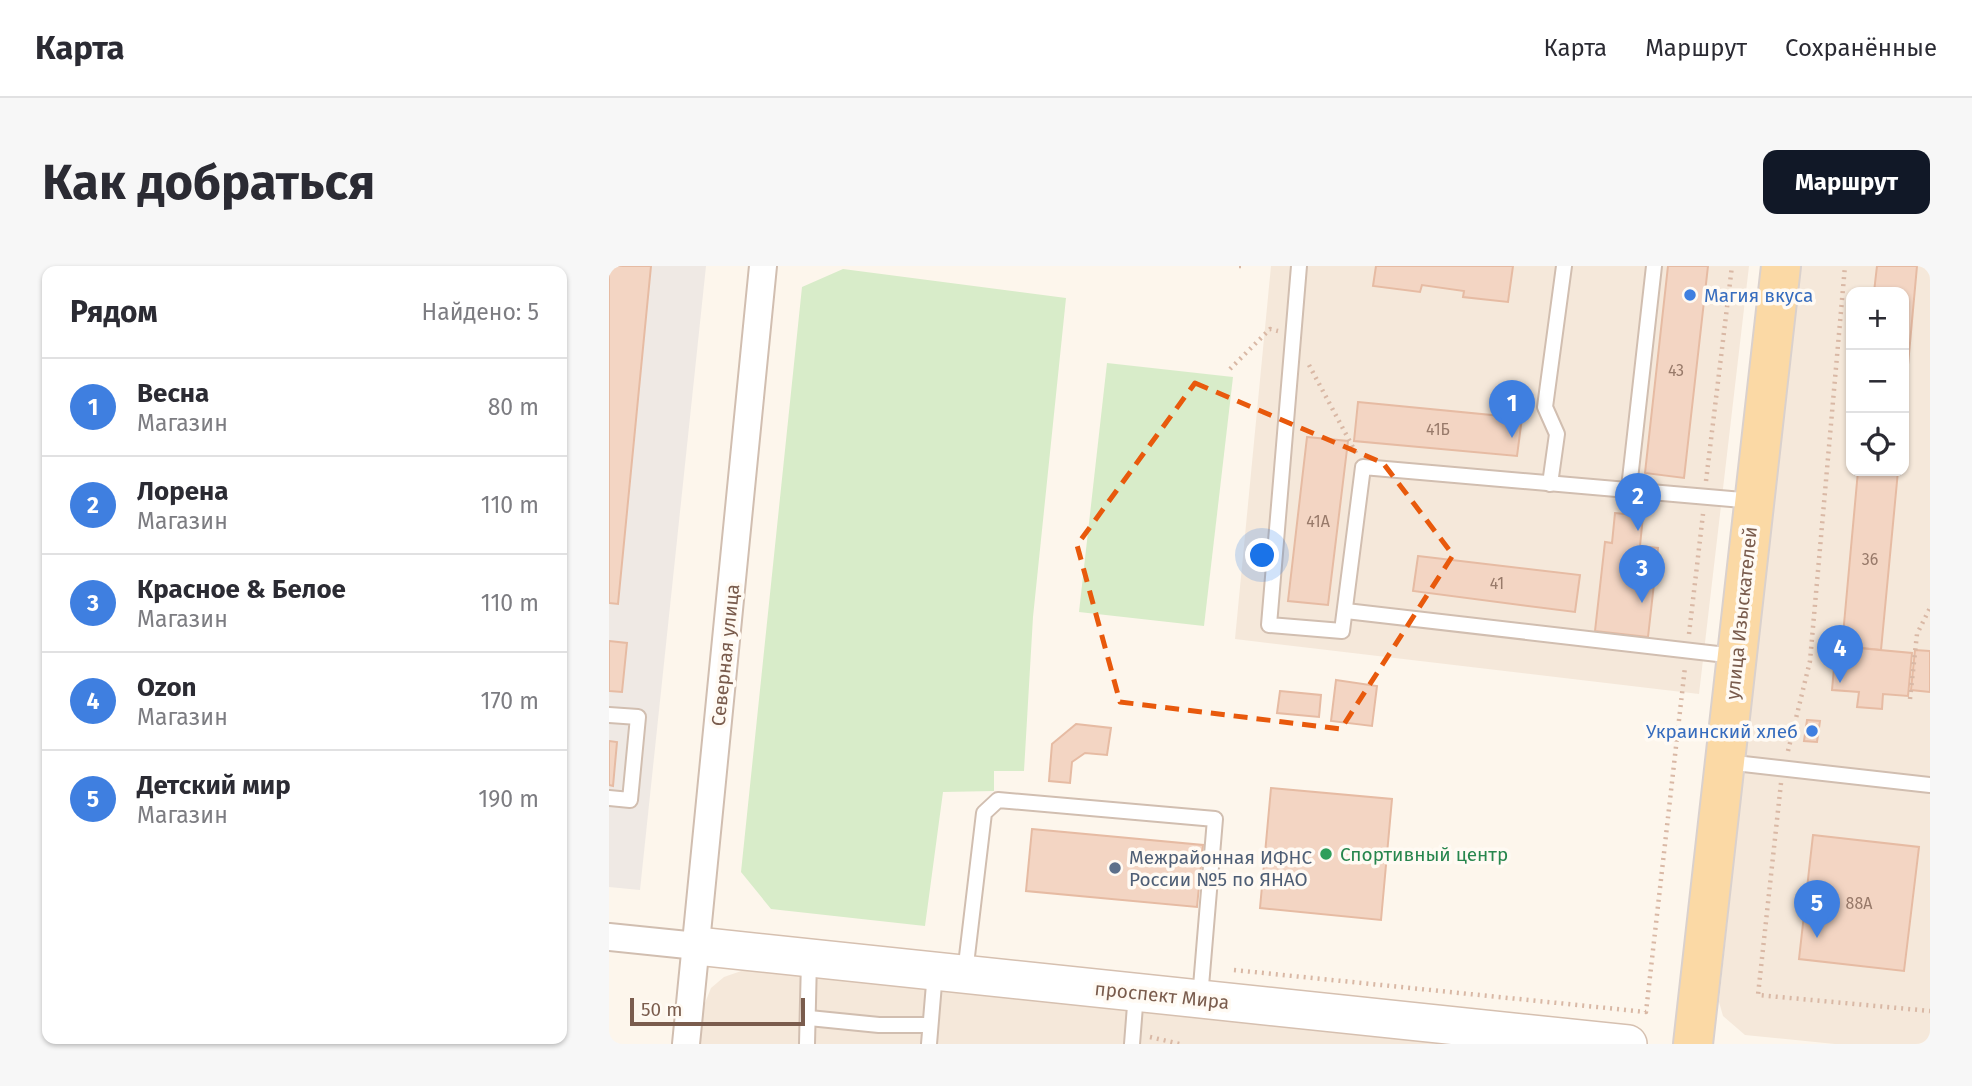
<!DOCTYPE html>
<html lang="ru">
<meta charset="utf-8">
<style>
body{margin:0;font-family:"Fira Sans",sans-serif;background:#f7f7f7;color:#2b2b33}
.controls{position:absolute;right:21px;top:21px;display:grid;overflow:hidden;border-radius:14px;box-shadow:0 2px 5px #0004}
.controls button{width:63px;height:63px;display:grid;place-items:center;padding:0;border:0;border-bottom:2px solid #e1e1e2;background:#fff;color:#2b2b33;font:35px sans-serif}
.scale{position:absolute;left:21px;bottom:18px;width:175px;box-sizing:border-box;padding-left:7px;border:4px solid #7a5c4d;border-top:0;font-size:19px;line-height:24px;white-space:nowrap;color:#7a5c4d;-webkit-text-stroke:5px #fffaf3;paint-order:stroke}
.you{position:absolute;left:654px;top:290px;width:24px;height:24px;margin:-18px;border:5px solid #fff;border-radius:50%;background:#1a73e8;box-shadow:0 0 0 10px #1a73e833}
.badge{display:grid;place-items:center;width:46px;height:46px;border-radius:50%;background:#111827;color:#fff;font-size:23px;font-weight:700}
.pin{position:absolute;translate:-50% -58px;filter:drop-shadow(0 2px 4px #0008)}
.pin::after{content:'';position:absolute;top:37px;width:24px;height:21px;background:inherit;clip-path:polygon(0 0,100% 0,50% 100%)}
.list{margin:0;padding:0;list-style:none}
h2{display:flex;justify-content:space-between;align-items:center;height:91px;margin:0;padding:0 28px;font-size:30px}
h2 small{font-size:23px;font-weight:400;color:#7c7c81}
.list li{display:grid;grid-template-columns:46px 1fr auto;gap:21px;align-items:center;box-sizing:border-box;height:98px;padding:0 28px;border-top:2px solid #e1e1e2}
.list b{display:block;font-size:26px;white-space:nowrap}
.list p{margin:0;font-size:23px;white-space:nowrap;color:#7c7c81}
.list em{font-size:23px;font-style:normal;color:#7c7c81}
.icon{flex:none;width:38px;height:38px;fill:none;stroke:currentColor;stroke-width:2;stroke-linecap:round;stroke-linejoin:round}
.map{position:relative;flex:none;width:1321px;height:778px;overflow:hidden;border-radius:14px}
header{display:flex;align-items:center;gap:42px;box-sizing:border-box;height:98px;padding:0 35px;background:#fff;border-bottom:2px solid #e1e1e2}
header strong{font-size:33px}
nav{display:flex;gap:38px;margin-inline-start:auto;font-size:24px}
.intro{display:flex;align-items:center;justify-content:space-between;box-sizing:border-box;height:168px;padding:0 42px}
h1{margin:0;font-size:49px}
.button{padding:18px 32px;border-radius:14px;background:#111827;color:#fff;font-size:24px;font-weight:700}
main{display:flex;gap:42px;padding:0 42px}
aside{flex:1;background:#fff;border-radius:14px;box-shadow:0 2px 5px #0004}
.map>svg:first-child{display:block}
</style>
<header>
<strong>Карта</strong>
<nav><a>Карта</a><a>Маршрут</a><a>Сохранённые</a></nav>
</header>
<div class="intro"><h1>Как добраться</h1><a class="button">Маршрут</a></div>
<main>
<aside>
<h2>Рядом<small>Найдено: 5</small></h2>
<ul class="list">
<li><span class="badge" style="background:#3f7fe0">1</span><div><b>Весна</b><p>Магазин</p></div><em>80 m</em></li>
<li><span class="badge" style="background:#3f7fe0">2</span><div><b>Лорена</b><p>Магазин</p></div><em>110 m</em></li>
<li><span class="badge" style="background:#3f7fe0">3</span><div><b>Красное &amp; Белое</b><p>Магазин</p></div><em>110 m</em></li>
<li><span class="badge" style="background:#3f7fe0">4</span><div><b>Ozon</b><p>Магазин</p></div><em>170 m</em></li>
<li><span class="badge" style="background:#3f7fe0">5</span><div><b>Детский мир</b><p>Магазин</p></div><em>190 m</em></li>
</ul>
</aside>
<div class="map">
<svg width="1321" height="778" viewBox="0 0 1321 778">
<rect width="100%" height="100%" fill="#fdf6ec"/>
<g fill="#f5e8da" fill-rule="evenodd">
<path d="M662,0H1140L1090,428L626,373Z"/>
<path d="M1188,0H1321V778H1226L1136,769L1114,750L1110,736ZM1242,26H1295V205H1242Z"/>
<path d="M135,704L863,778H90L94,742L102,722L115,711Z"/>
</g>
<path fill="#efe9e4" d="M0,0H97L31,624L0,621Z"/>
<g fill="#d8ecc9">
<path d="M234,3L457,32L424,351L415,505H385V525L334,526L316,660L162,643L132,606L193,21Z"/>
<path d="M498,97L624,111L595,360L470,346Z"/>
</g>
<g fill="#f3d5c3" stroke="#e6bba3" stroke-width="2">
<path d="M0,0H42L9,338L0,337Z"/>
<path d="M767,0H904L899,36L854,31L855,25L813,19L811,26L764,20Z"/>
<path d="M1059,0H1099L1075,212L1036,207Z"/>
<path d="M1268,0H1308L1295,143V26H1265Z"/>
<path d="M749,136L913,152L908,190L745,175Z"/>
<path d="M698,171L739,175L719,339L679,335Z"/>
<path d="M1249,205H1289L1272,384L1233,380Z"/>
<path d="M1006,247L1034,250L1031,280L1049,282L1039,371L986,365L996,276L1003,277Z"/>
<path d="M809,290L971,309L966,346L804,325Z"/>
<path d="M0,375L18,377L13,426L0,425Z"/>
<path d="M1227,380L1303,387L1299,430L1274,428L1273,443L1248,441L1250,426L1223,424Z"/>
<path d="M1306,384L1321,385V426L1302,424Z"/>
<path d="M727,414L768,420L763,460L722,455Z"/>
<path d="M671,425L712,429L710,451L668,447Z"/>
<path d="M1198,454L1211,455L1208,476L1195,475Z"/>
<path d="M467,458L502,462L498,489L476,487L463,496L461,517L440,515L443,478Z"/>
<path d="M0,475L8,476L4,520L0,519Z"/>
<path d="M662,522L783,533L772,654L651,642Z"/>
<path d="M423,563L594,579L588,641L417,625Z"/>
<path d="M1204,569L1310,581L1295,705L1190,693Z"/>
</g>
<g fill="none" stroke-linecap="round" stroke-linejoin="round">
<g stroke="#d1beb0" stroke-width="18">
<g id="lane">
<path d="M690,0L660,359L733,365L754,201L1145,235"/>
<path d="M941,218L948,168L936,141L955,0"/>
<path d="M1020,222L1045,0"/>
<path d="M737,345L1126,390"/>
<path d="M0,449L29,451L21,534L0,532"/>
<path d="M1117,496L1321,519"/>
<path d="M356,707L375,547L389,534L606,553L591,732"/>
<path d="M200,752L270,759H321"/>
<path d="M198,778L200,694"/>
<path d="M320,778L326,706"/>
<path d="M523,778L527,727"/>
</g>
</g>
<g stroke="#d1beb0" stroke-width="30">
<g id="street">
<path d="M0,671L88,680"/>
<path d="M77,778L154,0"/>
</g>
</g>
<g stroke="#d6c0b0" stroke-width="40">
<path id="secondary" d="M88,680L1019,778"/>
</g>
<g stroke="#dad1cd" stroke-width="42">
<path id="primary" d="M1084,778L1172,0"/>
</g>
<g stroke="#d9b8a5" stroke-width="4.5" stroke-dasharray="2 5" stroke-linecap="butt">
<path d="M630,0H633"/>
<path d="M700,99L747,187"/>
<path d="M621,103L661,63L669,65"/>
<path d="M1097,215L1123,0"/>
<path d="M1080,368L1094,248"/>
<path d="M1301,433L1308,368L1321,342"/>
<path d="M1179,485L1201,395L1236,0"/>
<path d="M1172,517L1149,729L1321,745"/>
<path d="M625,704L1037,746L1076,401"/>
<path d="M541,771L571,778"/>
</g>
<use href="#lane" stroke="#fff" stroke-width="14"/>
<use href="#street" stroke="#fff" stroke-width="26"/>
<use href="#secondary" stroke="#fff" stroke-width="37"/>
<use href="#primary" stroke="#fbd9a5" stroke-width="38"/>
</g>
<path fill="none" stroke="#e8590c" stroke-width="5" stroke-dasharray="14 9" stroke-linejoin="round" d="M586,117L774,197L844,289L732,463L511,436L468,279Z"/>
<g fill="#3f7fe0" stroke="#fffaf3" stroke-width="2.5">
<circle cx="1081" cy="29" r="7"/>
<circle cx="1203" cy="465" r="7"/>
</g>
<circle fill="#2e9e5b" stroke="#fffaf3" stroke-width="2.5" cx="717" cy="588" r="7"/>
<circle fill="#5c6f8a" stroke="#fffaf3" stroke-width="2.5" cx="506" cy="602" r="7"/>
<g text-anchor="middle" stroke-width="7" stroke-linejoin="round" paint-order="stroke">
<g font-size="16" fill="#987a6a">
<text x="1067" y="110">43</text>
<text x="829" y="169">41Б</text>
<text x="709" y="261">41А</text>
<text x="1261" y="299">36</text>
<text x="888" y="323">41</text>
<text x="1250" y="643">88А</text>
</g>
<g font-size="19" fill="#366cbe" stroke="#fffaf3" text-anchor="start">
<text x="1095" y="36">Магия вкуса</text>
<text x="1189" y="472" text-anchor="end">Украинский хлеб</text>
</g>
<g font-size="19" fill="#7a5c4d" stroke="#fffaf3">
<text transform="translate(1132 347) rotate(-84)" y="7">улица Изыскателей</text>
<text transform="translate(116 389) rotate(-84)" y="7">Северная улица</text>
<text transform="translate(553 729) rotate(6)" y="7">проспект Мира</text>
</g>
<g font-size="19" fill="#27864d" stroke="#fffaf3" text-anchor="start">
<text x="731" y="595">Спортивный центр</text>
</g>
<g font-size="19" fill="#4e5e75" stroke="#fffaf3" text-anchor="start">
<text x="520" y="598">Межрайонная ИФНС<tspan x="520" dy="22">России №5 по ЯНАО</tspan></text>
</g>
</g>
</svg>
<div class="controls">
<button>+</button>
<button>−</button>
<button><svg class="icon" aria-label="locate" viewBox="0 0 24 24"><circle cx="12" cy="12" r="6"/><path d="M12 2v4M12 18v4M2 12h4M18 12h4"/></svg></button>
</div>
<div class="scale">50 m</div>
<div class="you"></div>
<div class="pin badge" style="left:903px;top:172px;background:#3f7fe0">1</div>
<div class="pin badge" style="left:1029px;top:265px;background:#3f7fe0">2</div>
<div class="pin badge" style="left:1033px;top:337px;background:#3f7fe0">3</div>
<div class="pin badge" style="left:1231px;top:417px;background:#3f7fe0">4</div>
<div class="pin badge" style="left:1208px;top:672px;background:#3f7fe0">5</div>
</div>
</main>
